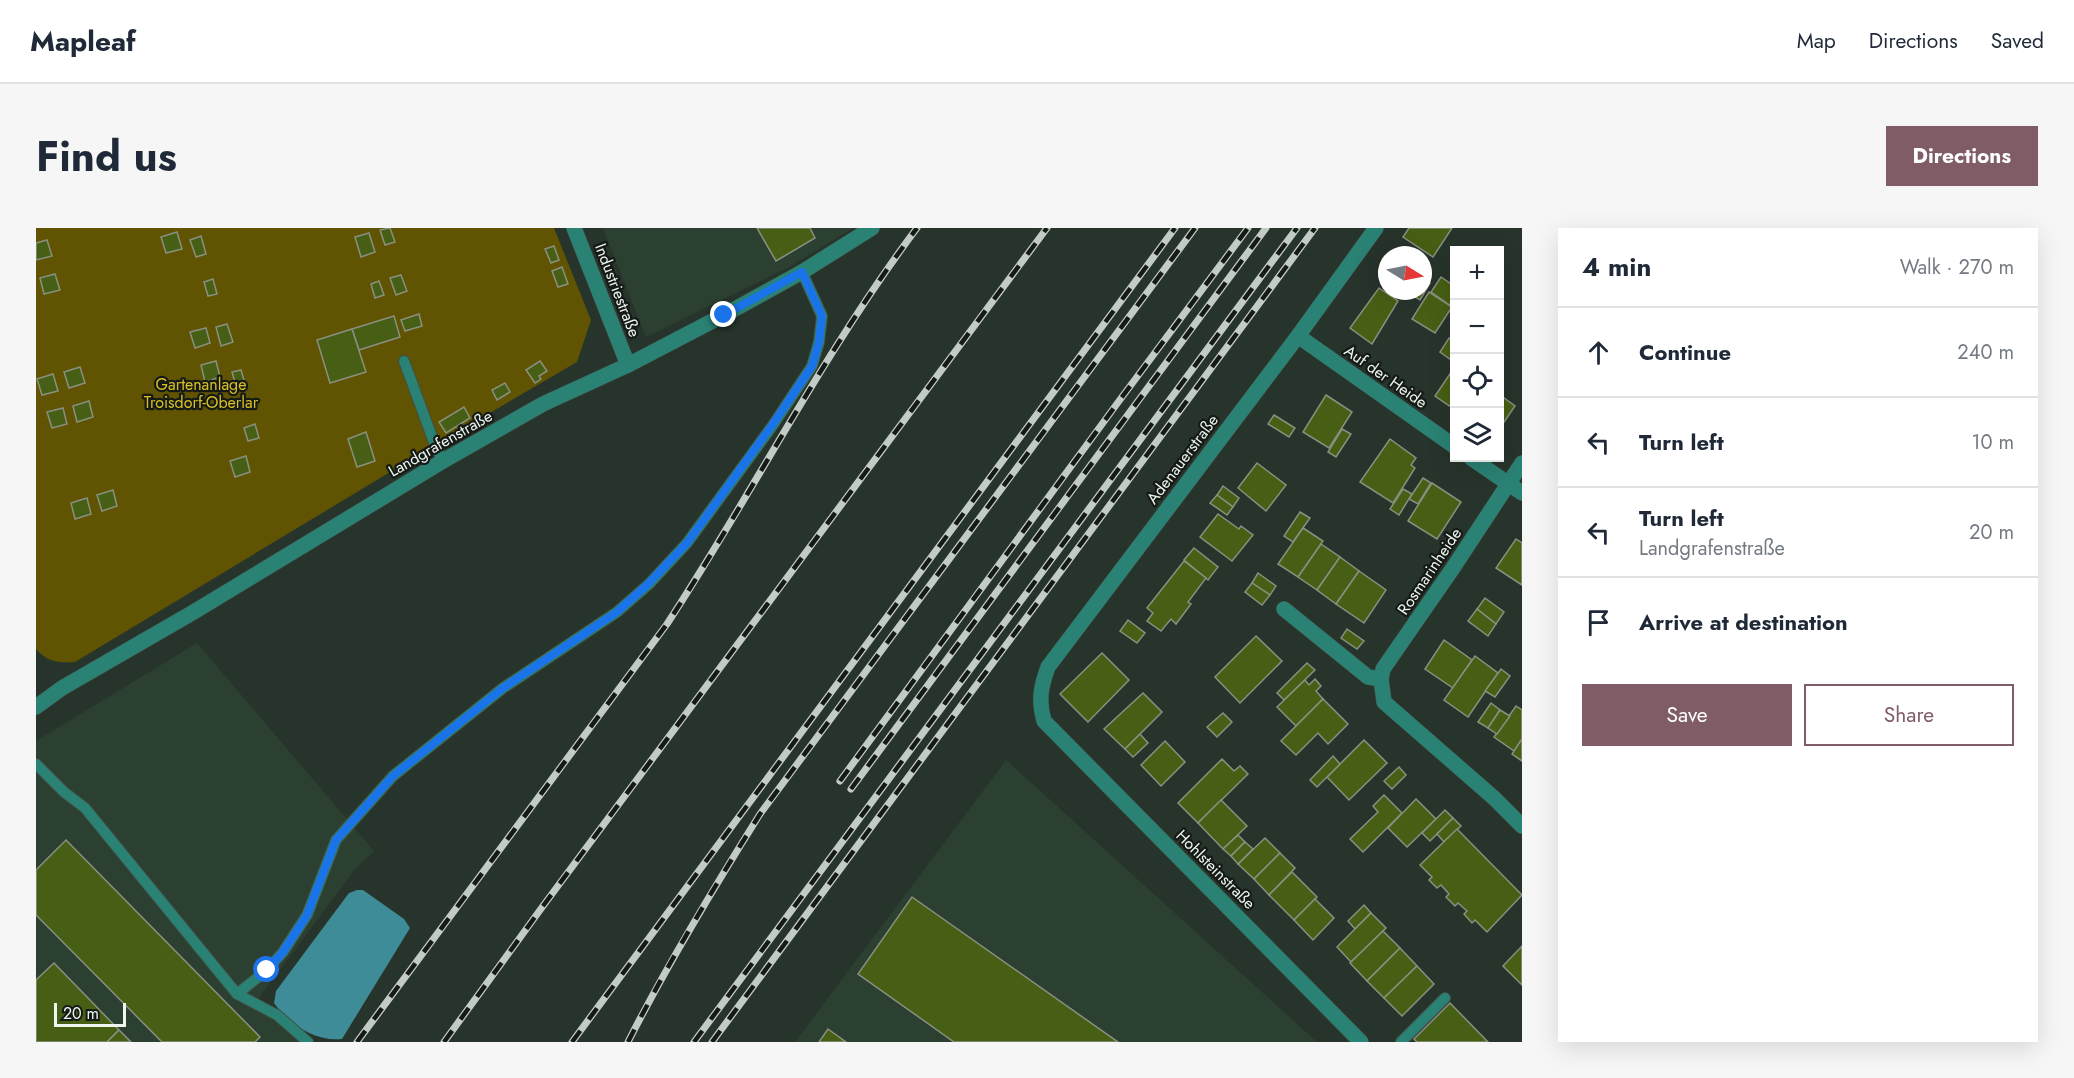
<!DOCTYPE html>
<meta charset="utf-8">
<style>
body{margin:0;font-family:Jost,sans-serif;background:#f6f6f7;color:#1f2937}
.controls{position:absolute;right:18px;top:18px;display:grid;overflow:hidden;border-radius:0px;box-shadow:0 6px 24px #0002}
.controls button{width:54px;height:54px;display:grid;place-items:center;padding:0;border:0;border-bottom:2px solid #e0e1e3;background:#fff;color:#1f2937;font:30px sans-serif}
.compass{position:absolute;left:1342px;top:18px;width:54px;height:54px;border-radius:50%;background:#fff;box-shadow:0 6px 24px #0002;rotate:100deg}
.scale{position:absolute;left:18px;bottom:15px;width:72px;box-sizing:border-box;padding-left:6px;border:3px solid #eef6f0;border-top:0;font-size:16px;line-height:21px;white-space:nowrap;color:#eef6f0;-webkit-text-stroke:4px #151a16;paint-order:stroke}
.stop{position:absolute;width:18px;height:18px;margin:-14px;border:4px solid #1a73e8;border-radius:50%;background:#fff}
.stop.end{background:#1a73e8;border-color:#fff;box-shadow:0 2px 6px #0008}
.list{margin:0;padding:0;list-style:none}
h2{display:flex;justify-content:space-between;align-items:center;height:78px;margin:0;padding:0 24px;font-size:26px}
h2 small{font-size:20px;font-weight:400;color:#747a83}
.list li{display:grid;grid-template-columns:39px 1fr auto;gap:18px;align-items:center;box-sizing:border-box;height:90px;padding:0 24px;border-top:2px solid #e0e1e3}
.list b{display:block;font-size:22px;white-space:nowrap}
.list p{margin:0;font-size:20px;white-space:nowrap;color:#747a83}
.list em{font-size:20px;font-style:normal;color:#747a83}
.actions{display:flex;gap:12px;padding:18px 24px}
.actions a{flex:1;padding:14px 0;border:2px solid #7f5c66;border-radius:0px;text-align:center;font-size:21px;color:#7f5c66}
.actions .main{background:#7f5c66;color:#fff}
.icon{flex:none;width:33px;height:33px;fill:none;stroke:currentColor;stroke-width:2;stroke-linecap:round;stroke-linejoin:round}
.map{position:relative;flex:none;width:1486px;height:814px;overflow:hidden;border-radius:0px}
header{display:flex;align-items:center;gap:36px;box-sizing:border-box;height:84px;padding:0 30px;background:#fff;border-bottom:2px solid #e0e1e3}
header strong{font-size:28px}
nav{display:flex;gap:33px;margin-inline-start:auto;font-size:21px}
.intro{display:flex;align-items:center;justify-content:space-between;box-sizing:border-box;height:144px;padding:0 36px}
h1{margin:0;font-size:42px}
.button{padding:15px 27px;border-radius:0px;background:#7f5c66;color:#fff;font-size:21px;font-weight:700}
main{display:flex;gap:36px;padding:0 36px}
aside{flex:1;background:#fff;border-radius:0px;box-shadow:0 6px 24px #0002}
.map>svg:first-child{display:block}
</style>
<header>
<strong>Mapleaf</strong>
<nav><a>Map</a><a>Directions</a><a>Saved</a></nav>
</header>
<div class="intro"><h1>Find us</h1><a class="button">Directions</a></div>
<main>
<div class="map">
<svg width="1486" height="814" viewBox="0 0 1486 814">
<rect width="100%" height="100%" fill="#27342b"/>
<g fill="#2c4032">
<path d="M567,0H817L753,39L610,109Z"/>
<path d="M161,415L338,623L319,641L222,771L266,814H0V513Z"/>
<path d="M970,532L1281,814H759Z"/>
</g>
<path fill="#605301" d="M0,0H518L555,92L541,134L399,217L39,434C23,435 11,434 0,421Z"/>
<path fill="#3e8c97" d="M321,662H327L368,691L374,700L306,811C279,814 253,796 238,775L240,763L313,665Z"/>
<g fill="#475f14" stroke="#8a9081" stroke-width="1.5">
<path d="M354,0L359,14L349,17L344,2Z"/>
<path d="M721,0H774L779,10L740,33Z"/>
<path d="M1373,0H1416L1397,29L1367,9Z"/>
<path d="M141,4L146,21L130,25L125,9Z"/>
<path d="M333,5L339,24L325,29L319,9Z"/>
<path d="M165,8L170,26L160,29L154,12Z"/>
<path d="M11,12L16,28L0,32V15Z"/>
<path d="M518,18L523,32L515,35L509,21Z"/>
<path d="M526,39L532,56L522,59L516,43Z"/>
<path d="M19,46L24,62L8,66L4,50Z"/>
<path d="M365,47L371,63L360,67L354,50Z"/>
<path d="M1405,49L1418,58V73L1415,78L1395,64Z"/>
<path d="M1387,50L1394,55L1384,72L1370,63H1387Z"/>
<path d="M177,51L181,66L172,68L168,54Z"/>
<path d="M343,53L348,67L339,70L335,56Z"/>
<path d="M1343,60L1362,73L1336,116L1314,100Z"/>
<path d="M1393,64L1416,79L1399,105L1376,91Z"/>
<path d="M383,86L386,98L369,103L365,92Z"/>
<path d="M358,88L364,109L323,122L316,101Z"/>
<path d="M191,96L197,114L185,118L180,99Z"/>
<path d="M170,100L174,115L159,120L154,104Z"/>
<path d="M316,101L330,144L294,155L281,112Z"/>
<path d="M1413,110L1418,114V134L1404,124Z"/>
<path d="M180,133L184,149L169,154L165,137Z"/>
<path d="M504,133L511,143L503,148L505,151L499,155L490,142Z"/>
<path d="M44,139L49,155L33,160L28,144Z"/>
<path d="M1418,140V181L1399,168Z"/>
<path d="M205,142L210,159L201,162L196,144Z"/>
<path d="M17,146L22,163L6,167L1,151Z"/>
<path d="M469,155L474,164L461,172L456,162Z"/>
<path d="M1290,167L1316,184L1293,220L1267,204Z"/>
<path d="M1464,167L1479,178L1464,200Z"/>
<path d="M53,173L57,189L41,194L37,178Z"/>
<path d="M428,179L434,190L410,205L403,194Z"/>
<path d="M27,180L31,196L16,200L11,184Z"/>
<path d="M1238,187L1259,200L1253,209L1232,196Z"/>
<path d="M219,196L223,210L212,213L208,200Z"/>
<path d="M1306,201L1315,206L1300,229L1292,224Z"/>
<path d="M330,204L339,233L321,239L312,211Z"/>
<path d="M1354,211L1380,230L1375,237L1379,240L1357,275L1324,254Z"/>
<path d="M210,228L214,244L199,249L194,233Z"/>
<path d="M1221,235L1250,257L1230,283L1202,260Z"/>
<path d="M1387,250L1395,255L1382,276L1373,271Z"/>
<path d="M1396,255L1425,274L1401,311L1372,293Z"/>
<path d="M1187,258L1203,270L1197,279L1181,267Z"/>
<path d="M1367,261L1376,266L1363,287L1354,281Z"/>
<path d="M77,262L81,278L66,283L61,267Z"/>
<path d="M1181,267L1197,279L1191,287L1174,275Z"/>
<path d="M51,270L55,286L39,291L35,275Z"/>
<path d="M1264,284L1274,290L1257,314L1248,308Z"/>
<path d="M1182,286L1203,301L1205,298L1217,307L1196,333L1164,309Z"/>
<path d="M1267,300L1287,313L1262,349L1242,336Z"/>
<path d="M1480,311L1486,315V357L1460,340Z"/>
<path d="M1285,316L1304,329L1281,362L1262,349Z"/>
<path d="M1158,320L1182,339L1172,352L1148,332Z"/>
<path d="M1304,329L1323,343L1300,376L1281,362Z"/>
<path d="M1148,333L1170,350L1152,374L1155,376L1140,396L1135,391L1125,403L1111,393L1117,385L1111,380Z"/>
<path d="M1323,343L1350,362L1328,395L1300,376Z"/>
<path d="M1222,345L1240,358L1234,367L1216,355Z"/>
<path d="M1216,355L1234,367L1226,377L1209,364Z"/>
<path d="M1449,370L1468,384L1460,396L1441,381Z"/>
<path d="M1441,381L1460,396L1452,408L1432,393Z"/>
<path d="M1092,392L1109,405L1101,415L1084,403Z"/>
<path d="M1311,401L1328,413L1321,421L1305,410Z"/>
<path d="M1220,408L1246,433L1204,475L1179,449Z"/>
<path d="M1408,412L1436,432L1417,460L1389,441Z"/>
<path d="M1066,425L1093,452L1052,494L1024,466Z"/>
<path d="M1439,428L1462,445L1432,489L1408,472Z"/>
<path d="M1271,435L1279,442L1248,472L1241,465Z"/>
<path d="M1465,441L1474,448L1459,469L1449,463Z"/>
<path d="M1279,451L1285,458L1280,463L1287,471L1260,498L1241,479L1269,452L1273,457Z"/>
<path d="M1107,465L1126,484L1089,521L1068,501Z"/>
<path d="M1287,471L1312,496L1292,516L1282,505L1260,527L1245,513Z"/>
<path d="M1455,475L1464,482L1452,500L1442,494Z"/>
<path d="M1480,478L1486,482V511L1478,523L1458,509Z"/>
<path d="M1464,482L1474,488L1461,506L1452,500Z"/>
<path d="M1187,485L1196,494L1181,509L1171,499Z"/>
<path d="M1104,506L1112,515L1097,529L1089,521Z"/>
<path d="M1486,511V533L1476,526Z"/>
<path d="M1328,512L1351,535L1313,572L1291,549Z"/>
<path d="M1129,513L1149,534L1125,558L1105,537Z"/>
<path d="M1297,528L1304,536L1281,559L1274,552Z"/>
<path d="M1186,531L1198,543L1204,538L1212,546L1162,595L1142,575Z"/>
<path d="M1363,539L1370,547L1356,561L1348,553Z"/>
<path d="M1348,567L1366,585L1327,624L1314,611L1342,584L1337,578Z"/>
<path d="M1380,571L1400,591L1371,619L1352,600Z"/>
<path d="M1185,572L1211,598L1187,621L1162,595Z"/>
<path d="M1409,582L1417,590L1394,613L1386,605Z"/>
<path d="M1417,590L1425,598L1408,614L1401,606Z"/>
<path d="M1421,601L1486,667L1451,704L1439,692L1436,695L1428,686L1431,683L1422,675L1419,678L1410,669L1413,666L1405,657L1401,660L1393,652L1396,649L1384,637Z"/>
<path d="M1202,607L1209,614L1195,628L1187,621Z"/>
<path d="M1229,610L1244,625L1218,651L1202,636Z"/>
<path d="M30,612L224,809L219,814H126L0,687V642Z"/>
<path d="M1209,614L1217,621L1202,636L1195,628Z"/>
<path d="M1244,625L1259,640L1233,667L1218,651Z"/>
<path d="M1256,644L1281,669L1258,692L1233,667Z"/>
<path d="M876,669L1082,814H918L822,746Z"/>
<path d="M1279,671L1298,690L1277,712L1258,692Z"/>
<path d="M1328,677L1335,685L1319,701L1312,693Z"/>
<path d="M1335,685L1350,700L1315,734L1301,719Z"/>
<path d="M1347,703L1364,720L1331,753L1314,735Z"/>
<path d="M1486,718V757L1467,738Z"/>
<path d="M1364,720L1381,738L1348,770L1331,753Z"/>
<path d="M18,735L83,802L71,814H0V752Z"/>
<path d="M1381,738L1398,756L1366,788L1348,770Z"/>
<path d="M1414,775L1452,814H1381L1378,811Z"/>
<path d="M792,801L810,814H783Z"/>
<path d="M83,802L95,814H71Z"/>
</g>
<g fill="none" stroke-linecap="round" stroke-linejoin="round">
<g stroke="#434f47" stroke-width="12">
<g id="lane">
<path d="M368,133L399,217L407,233"/>
<path d="M0,536L28,564L49,580L201,766L241,787L272,814"/>
<path d="M201,766L231,742L247,724L271,687L300,612L357,548L467,460L581,384L613,356L651,315L737,197L776,138L783,114L786,88L766,44"/>
<path d="M1365,814L1409,770"/>
</g>
</g>
<g stroke="#434f47" stroke-width="16">
<g id="street">
<path d="M538,0L592,137"/>
<path d="M1262,108L1418,218"/>
<path d="M1435,230L1486,265"/>
<path d="M1486,235L1417,340L1347,441L1345,451L1348,474L1458,570L1486,598"/>
<path d="M1248,381L1332,449L1345,451"/>
<path d="M0,479L26,460L156,385L407,233L507,176L592,137L688,87L766,44L836,0"/>
<path d="M1325,814L1008,493C1002,473 1005,458 1012,439L1262,108L1340,0"/>
</g>
</g>
<use href="#lane" stroke="#2a8274" stroke-width="10"/>
<use href="#street" stroke="#2a8274" stroke-width="15"/>
<g stroke="#c2ccc5" stroke-width="7">
<g id="rail">
<path d="M804,553L1083,173L1212,0"/>
<path d="M815,561L1230,0"/>
<path d="M321,814L631,396C717,265 787,125 881,0"/>
<path d="M408,814L507,678L1011,0"/>
<path d="M536,814L1139,0"/>
<path d="M592,814C632,735 677,661 724,586L1159,0"/>
<path d="M658,814L1261,0"/>
<path d="M676,814L1279,0"/>
</g>
</g>
<use href="#rail" stroke="#151a16" stroke-width="4.5" stroke-dasharray="14" stroke-linecap="butt"/>
</g>
<g fill="none" stroke-linecap="round" stroke-linejoin="round">
<path stroke="#1a73e8" stroke-width="8" d="M231,742L247,724L271,687L300,612L357,548L467,460L581,384L612,356L651,315L737,196L776,138L783,114L786,88L766,44L688,87"/>
</g>
<g text-anchor="middle" stroke-width="4.5" stroke-linejoin="round" paint-order="stroke">
<g font-size="16" fill="#eef6f0" stroke="#151a16">
<text transform="translate(582 62) rotate(69)" y="6">Industriestraße</text>
<text transform="translate(1350 148) rotate(35)" y="6">Auf der Heide</text>
<text transform="translate(404 215) rotate(-30)" y="6">Landgrafenstraße</text>
<text transform="translate(1146 231) rotate(-53)" y="6">Adenauerstraße</text>
<text transform="translate(1393 343) rotate(-56)" y="6">Rosmarinheide</text>
<text transform="translate(1180 641) rotate(45)" y="6">Hohlsteinstraße</text>
</g>
<g font-size="16" fill="#dbc125" stroke="#151a16">
<text x="165" y="162">Gartenanlage<tspan x="165" dy="18">Troisdorf-Oberlar</tspan></text>
</g>
</g>
</svg>
<div class="controls">
<button>+</button>
<button>−</button>
<button><svg class="icon" aria-label="locate" viewBox="0 0 24 24"><circle cx="12" cy="12" r="6"/><path d="M12 2v4M12 18v4M2 12h4M18 12h4"/></svg></button>
<button><svg class="icon" aria-label="layers" viewBox="0 0 24 24"><path d="M12 4l9 5-9 5-9-5zM3 14l9 5 9-5"/></svg></button>
</div>
<svg class="compass" viewBox="-18 -18 36 36"><path d="M0-13l5 13h-10z" fill="#e53935"/><path d="M0 13l5-13h-10z" fill="#747a83"/></svg>
<div class="scale">20 m</div>
<div class="stop" style="left:231px;top:742px"></div>
<div class="stop end" style="left:688px;top:87px"></div>
</div>
<aside>
<h2>4 min<small>Walk · 270 m</small></h2>
<ul class="list">
<li><svg class="icon" aria-label="ahead" viewBox="0 0 24 24"><path d="M12 20V5M6 11l6-6 6 6"/></svg><div><b>Continue</b></div><em>240 m</em></li>
<li><svg class="icon" aria-label="left" viewBox="0 0 24 24"><path d="M17 20v-9H6M10 6l-5 5 5 5"/></svg><div><b>Turn left</b></div><em>10 m</em></li>
<li><svg class="icon" aria-label="left" viewBox="0 0 24 24"><path d="M17 20v-9H6M10 6l-5 5 5 5"/></svg><div><b>Turn left</b><p>Landgrafenstraße</p></div><em>20 m</em></li>
<li><svg class="icon" aria-label="arrive" viewBox="0 0 24 24"><path d="M6 21V4h12l-3 4 3 4H6"/></svg><div><b>Arrive at destination</b></div></li>
</ul>
<div class="actions"><a class="main">Save</a><a>Share</a></div>
</aside>
</main>
